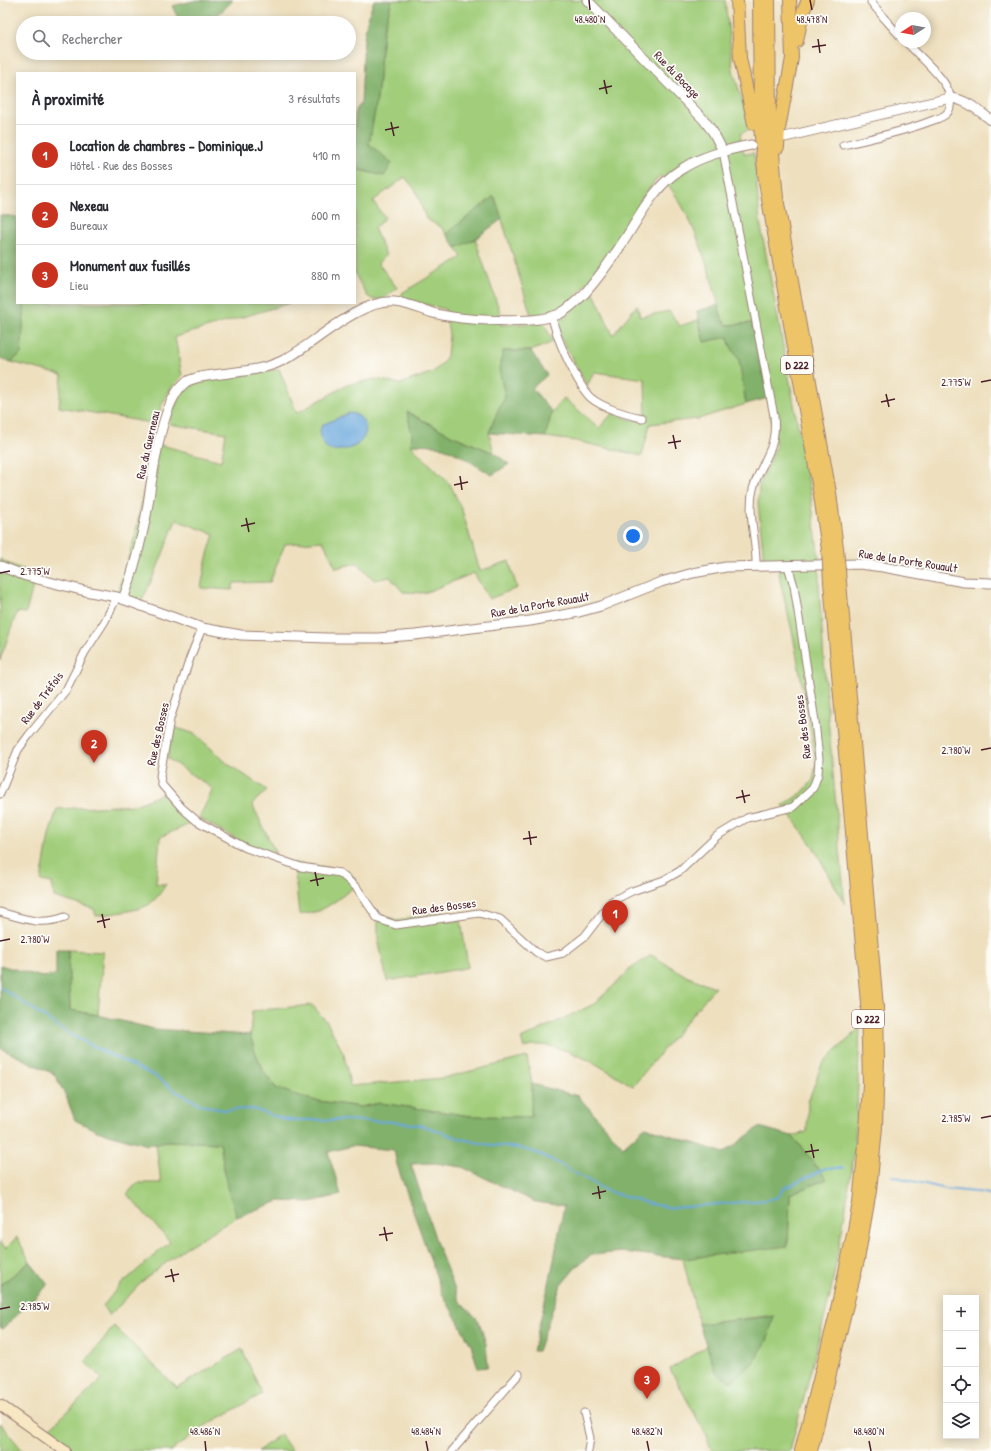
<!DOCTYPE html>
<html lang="fr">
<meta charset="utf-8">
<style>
body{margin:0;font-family:"Patrick Hand",sans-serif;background:#f7f7f7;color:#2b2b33}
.controls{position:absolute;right:12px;bottom:12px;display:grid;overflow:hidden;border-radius:0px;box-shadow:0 2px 10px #0003}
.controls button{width:36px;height:36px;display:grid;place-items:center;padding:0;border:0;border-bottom:1px solid #e1e1e2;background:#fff;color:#2b2b33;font:20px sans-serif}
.compass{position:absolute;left:895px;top:12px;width:36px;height:36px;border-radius:50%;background:#fff;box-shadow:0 2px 10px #0003;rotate:259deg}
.you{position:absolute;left:633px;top:536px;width:14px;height:14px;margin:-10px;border:3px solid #fff;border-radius:50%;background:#1a73e8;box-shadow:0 0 0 6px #1a73e833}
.badge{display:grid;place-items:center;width:26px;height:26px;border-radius:50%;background:#c8321e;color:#fff;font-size:13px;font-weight:700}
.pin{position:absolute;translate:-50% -33px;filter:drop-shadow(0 1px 2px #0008)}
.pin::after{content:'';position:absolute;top:21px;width:14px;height:12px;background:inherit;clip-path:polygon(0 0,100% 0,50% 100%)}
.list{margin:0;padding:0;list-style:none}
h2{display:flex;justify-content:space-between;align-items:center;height:52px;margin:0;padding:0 16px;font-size:17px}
h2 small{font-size:13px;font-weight:400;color:#7c7c81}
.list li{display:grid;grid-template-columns:26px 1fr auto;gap:12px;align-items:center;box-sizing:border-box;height:60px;padding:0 16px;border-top:1px solid #e1e1e2}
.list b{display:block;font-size:15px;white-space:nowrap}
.list p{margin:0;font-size:13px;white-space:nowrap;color:#7c7c81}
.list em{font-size:13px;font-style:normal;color:#7c7c81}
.icon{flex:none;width:22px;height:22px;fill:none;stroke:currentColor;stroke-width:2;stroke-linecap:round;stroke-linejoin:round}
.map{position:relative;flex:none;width:991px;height:1451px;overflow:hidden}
.search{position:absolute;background:#fff;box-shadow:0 2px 10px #0003;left:16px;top:16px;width:340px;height:44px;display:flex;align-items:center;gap:10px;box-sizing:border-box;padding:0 14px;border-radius:22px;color:#7c7c81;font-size:15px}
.panel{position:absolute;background:#fff;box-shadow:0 2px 10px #0003;left:16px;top:72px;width:340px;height:232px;border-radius:0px}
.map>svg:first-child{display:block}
</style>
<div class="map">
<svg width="991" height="1451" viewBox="0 0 991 1451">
<rect width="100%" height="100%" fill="#fdfcf7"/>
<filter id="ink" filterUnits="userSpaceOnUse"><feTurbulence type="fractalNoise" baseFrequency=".025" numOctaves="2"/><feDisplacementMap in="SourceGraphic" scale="8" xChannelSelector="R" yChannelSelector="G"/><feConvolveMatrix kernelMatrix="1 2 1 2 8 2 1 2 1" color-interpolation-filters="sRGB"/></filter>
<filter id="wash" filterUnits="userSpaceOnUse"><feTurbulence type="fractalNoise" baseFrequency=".012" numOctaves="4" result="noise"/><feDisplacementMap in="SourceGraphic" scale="16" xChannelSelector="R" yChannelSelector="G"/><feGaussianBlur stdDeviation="0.9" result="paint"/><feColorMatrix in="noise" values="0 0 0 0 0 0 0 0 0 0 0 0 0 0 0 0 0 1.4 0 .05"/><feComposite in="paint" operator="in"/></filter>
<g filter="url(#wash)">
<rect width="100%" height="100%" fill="#eee0bf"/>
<g fill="#a2ce7b" stroke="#767653">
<path d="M392,0H725L733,70L751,129L740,134L744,154L754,153L760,222L810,490L819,559V586L827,707L845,904L814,848L783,805L802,793L813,780L816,762L793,635L780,581L778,561H764L758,503L759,486L776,447L768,398L753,323L727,325L722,319C709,269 695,214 660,175L642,198L623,232L597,272L572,300L556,311L543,315H531L495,197L446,234L441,227L426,219L416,191L405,177L373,201L385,218L374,228L386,255L378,263L397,288L385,298L374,300L367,296L355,274V169L384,176L369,144L377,99L383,31Z"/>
<path d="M475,239L500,312L501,325L544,323L553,342L531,351H503V385L505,398L498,410L489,433L494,453L451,435L407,412L412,434L411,446L450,484L462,510L480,571L509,561L517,588L489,599L474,573L424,593L403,592L390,577L374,580L358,563L336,568L323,541L285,544L270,582L234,583L232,590L201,588L206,561L214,534L176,520L158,566L141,603L117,594L135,536L153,443L221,461L226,433L169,424L176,404L185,389L194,382L253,374L279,369L297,413L347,385L376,379L400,384L433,372L442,364L447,356L449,335L445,309L402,299V293L462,257L456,248Z"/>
<path d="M593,291L613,335L637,305L640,317L669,311L680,326L698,320L704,342L728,337L730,345L739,360L746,404L698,419L650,424L642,456L576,441L545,437L552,412L564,398L599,428L613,413L632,420L646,421L645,379L594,372L587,386L559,334L557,326L559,321Z"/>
<path d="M25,303H290L175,337L182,376L170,390L162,404L157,424L59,407L62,375L11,362L21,353Z"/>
<path d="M0,559L7,563L36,574L26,613L17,612L0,660Z"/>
<path d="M174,727L195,734L228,764L267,790L252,804L276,854L238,840L199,818L213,789L167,758Z"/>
<path d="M162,794L190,824L160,837L156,884H166C162,891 155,901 148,905C138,911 108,914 96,916L94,909L54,897L52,883L41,881L49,835L57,809L135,805Z"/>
<path d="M294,863L349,871L358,884L333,903L319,911L299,915Z"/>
<path d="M444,912L448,922L461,920L468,967L460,969L387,981L378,939V914L396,920Z"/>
<path d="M68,950L103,952L98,1015L70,1010Z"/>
<path d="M651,955L688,977L715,987L633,1086C608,1071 567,1044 536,1045C533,1045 528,1047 524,1048L521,1039L594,1004L627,973L629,970Z"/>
<path d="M312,1005L327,1022L344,1054L350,1086L443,1078L527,1057L532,1084L531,1117L471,1116L380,1103L361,1107L312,1100L276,1088L263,1071L255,1051L250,1035L252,1011Z"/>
<path d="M860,1026L857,1110L854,1153L845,1213L830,1296L790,1451H712L704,1431L670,1369L707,1346L716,1373L767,1316L699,1324L683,1259L788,1245L790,1194L827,1179L792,1136L807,1132L808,1102L821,1066L831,1055L852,1036Z"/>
<path d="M167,1141L220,1143L227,1187L237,1217L185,1248L144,1280L109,1316L103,1306L119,1286L170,1242L127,1194L137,1183H161L156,1143Z"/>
<path d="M17,1237L30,1262L0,1285V1242L6,1248Z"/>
<path d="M114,1326L177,1388L242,1349L262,1394L203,1427L171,1451H75L47,1431L102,1379L85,1362Z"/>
<path d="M0,1423L23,1451H0Z"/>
<path d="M280,1434L292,1451H258Z"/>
</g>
<g fill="#81b16b" stroke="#66684b">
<path d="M197,0H233C216,19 206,25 180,22L172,6Z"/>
<path d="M374,0H392L383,31L377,99L369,144L392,163L384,176L355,169V112L361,103L364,38L367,21Z"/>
<path d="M494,196L502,219L475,239L456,248L446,234Z"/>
<path d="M0,215L17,217V303H25L21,354L11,362L0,358Z"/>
<path d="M718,305L722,319L727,325L752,323L768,398L746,404L739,360L730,345L728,337L704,342L697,311Z"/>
<path d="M503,351H531L547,375L532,388L552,412L545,437L489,433L498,410L505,397L499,369Z"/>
<path d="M407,412L451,435L494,453L509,464L492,475C468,461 440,438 411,446L412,434Z"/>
<path d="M56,950H68L70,1010L98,1015L154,1029L250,1035L255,1051L263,1071L276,1088L312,1100L360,1107L380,1103L471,1116L531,1117L532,1084L578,1096L623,1147L645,1127L724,1153L759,1127L792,1136L827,1179L790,1194L788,1246L683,1259L622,1252L591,1255L577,1266L561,1285L538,1351H533L551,1275L564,1206L535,1202L462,1167L435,1163L411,1164L438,1247L459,1300L479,1321L486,1344L488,1367L478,1368L471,1345L442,1293L397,1165L394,1150L352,1146L328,1152L341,1195L309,1202L279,1201L237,1217L227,1187L220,1143L167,1141L148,1145L97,1131L75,1120L66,1096L54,1074L0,1048V965L42,977L56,975Z"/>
<path d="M30,1262L48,1285L2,1329L0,1327V1285Z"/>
<path d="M774,1316L767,1341L753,1363L731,1382L716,1373L699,1324Z"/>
</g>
<path fill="#6ba8dd" stroke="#5a6484" d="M349,413C366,414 371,433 359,443C352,450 338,451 329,450C322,444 317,433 322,425Z"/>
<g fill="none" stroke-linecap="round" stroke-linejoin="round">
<g stroke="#6ba8dd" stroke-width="2">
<path d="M0,987L68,1033L110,1055L155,1076L177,1092L202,1105L223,1110L253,1109L286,1120H341L397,1122L424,1126L458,1138L484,1144L519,1148L534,1152L552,1160L607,1191L650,1204L673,1208L766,1200L778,1197L783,1189L826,1168H844"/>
<path d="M892,1176L946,1189L985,1193L991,1195"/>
</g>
</g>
</g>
<g filter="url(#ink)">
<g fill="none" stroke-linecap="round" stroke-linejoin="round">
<g stroke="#9c8075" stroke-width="9">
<g id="minor">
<path d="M871,2L884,18L901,37"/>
<path d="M843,145C872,138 903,132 931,121C936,119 943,118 947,113C952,108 951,96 948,90C942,75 918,55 906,42"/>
<path d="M723,151L774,416C775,426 775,436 771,447C766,461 757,474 753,489C747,514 757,541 756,566"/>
<path d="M552,317C557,340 567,360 578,380C582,386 585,393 591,398C603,408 627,415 642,418"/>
<path d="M202,628L190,658L170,719L160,776L162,785L182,808L197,821L246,848L301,867L340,873L357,888L378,919L396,925L479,913L500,919L536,952L546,957L563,953L585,936L612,901L632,891L664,880L680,871L717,836L747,818L793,807L813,788L818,774L819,759L815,721L794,586L788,566"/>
<path d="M0,794L18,750L29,735L66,690L85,652L105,621L117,597"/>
<path d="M0,912C24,919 41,926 65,917"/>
<path d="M584,1413L590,1438L588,1451"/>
<path d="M452,1451L519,1374"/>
</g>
</g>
<g stroke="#9c8075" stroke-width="11">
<g id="tertiary">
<path d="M587,0L704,120L713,132L723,151"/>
<path d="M785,137L950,98C966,99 979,111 991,120"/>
<path d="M0,566L26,576L85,591L117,597L202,628L241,635L327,638H378L415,635L530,621L579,612L601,606L661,582L693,573L726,567L859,564L883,567L964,582L991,583"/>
<path d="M123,599C132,577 140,544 145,521C152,488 158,402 186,382C196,376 209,376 221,374C244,371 268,370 289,357C317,341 361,299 394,302C407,303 421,309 433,313C460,320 537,326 561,313C570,308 578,300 585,293C601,275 614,256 627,236C643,211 655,186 680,170C701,156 726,150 751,145"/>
</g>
</g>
<g stroke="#9c8075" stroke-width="12">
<path id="secondary" d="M0,1405L65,1451"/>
</g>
<g stroke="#9c8075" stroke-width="14">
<g id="trunk">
<path d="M737,0L740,58L754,124"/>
<path d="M759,0L760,126L765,182L820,495L828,550"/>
<path d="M769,0L770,121L777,198L830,493L837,548"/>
<path d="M797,41L803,12L808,0"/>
<path d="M778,147L779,129L792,58L790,0"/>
<path d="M801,1451L835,1318L854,1230L859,1202L865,1146L869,1084L867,1003L830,582"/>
<path d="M811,1451L858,1260L870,1191L876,1127L878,1058L877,1007L840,582"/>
</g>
</g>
<use href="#minor" stroke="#fff" stroke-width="7"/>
<use href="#tertiary" stroke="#fff" stroke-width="9"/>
<use href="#secondary" stroke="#f8e7c3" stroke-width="10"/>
<use href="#trunk" stroke="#eec469" stroke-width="12"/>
<g stroke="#9c8075" stroke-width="14" stroke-linecap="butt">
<g id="trunk-bridge">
<path d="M837,548L840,582"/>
<path d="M828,550L830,582"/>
</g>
</g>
<use href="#trunk-bridge" stroke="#eec469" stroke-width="12"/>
</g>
</g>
<path fill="none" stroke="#4a1f2b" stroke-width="1.5" d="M589,0L590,10M810,0L812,10M818,39L820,53M812,47L826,45M604,80L607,94M599,89L612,86M391,122L394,136M385,130L399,127M981,382L991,380M886,394L889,407M881,402L895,399M673,435L676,449M668,443L681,441M460,476L462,490M454,485L468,482M246,518L249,532M241,526L255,523M0,573L10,571M981,750L991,748M742,790L745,803M736,798L750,795M529,831L531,845M523,839L537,837M315,872L318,886M310,881L324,878M102,914L105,928M97,922L110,919M0,941L10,939M981,1118L991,1116M811,1144L814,1158M805,1152L819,1150M598,1186L600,1199M592,1194L606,1191M384,1227L387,1241M379,1235L393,1233M171,1269L174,1282M165,1277L179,1274M0,1309L10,1307M205,1441L206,1451M426,1441L428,1451M647,1441L649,1451M869,1441L871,1451"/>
<g text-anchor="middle" stroke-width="3.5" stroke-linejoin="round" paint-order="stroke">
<g fill="#fdfcf7" stroke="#806168" stroke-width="1">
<rect x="781" y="356" width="32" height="18" rx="3"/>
<rect x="852" y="1010" width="32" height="18" rx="3"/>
</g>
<g font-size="11" font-weight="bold" fill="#4a1f2b">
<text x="797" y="369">D 222</text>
<text x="868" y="1023">D 222</text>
</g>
<g font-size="12" fill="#4a1f2b" stroke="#fdfcf7">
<text transform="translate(677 75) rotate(46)" y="4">Rue du Bocage</text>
<text transform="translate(148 445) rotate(-77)" y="4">Rue du Guerneau</text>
<text transform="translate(908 561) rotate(9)" y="4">Rue de la Porte Rouault</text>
<text transform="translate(540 605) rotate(-10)" y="4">Rue de la Porte Rouault</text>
<text transform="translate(42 698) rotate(-53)" y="4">Rue de Tréfois</text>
<text transform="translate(803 727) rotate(-97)" y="4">Rue des Bosses</text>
<text transform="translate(158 734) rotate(-77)" y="4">Rue des Bosses</text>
<text transform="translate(444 907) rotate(-7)" y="4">Rue des Bosses</text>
</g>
</g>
<g font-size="10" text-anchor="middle" fill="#4a1f2b" stroke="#fdfcf7" stroke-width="3.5" stroke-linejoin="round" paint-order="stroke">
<text x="812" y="23">48.478°N</text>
<text x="590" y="23">48.480°N</text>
<text x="956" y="386">2.775°W</text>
<text x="35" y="575">2.775°W</text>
<text x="956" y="754">2.780°W</text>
<text x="35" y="943">2.780°W</text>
<text x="956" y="1122">2.785°W</text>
<text x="35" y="1310">2.785°W</text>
<text x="205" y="1435">48.486°N</text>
<text x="426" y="1435">48.484°N</text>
<text x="647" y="1435">48.482°N</text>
<text x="869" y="1435">48.480°N</text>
</g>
</svg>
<div class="controls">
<button>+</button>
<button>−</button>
<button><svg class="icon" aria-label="locate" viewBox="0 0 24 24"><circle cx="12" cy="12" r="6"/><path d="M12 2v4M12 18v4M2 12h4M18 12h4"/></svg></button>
<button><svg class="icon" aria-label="layers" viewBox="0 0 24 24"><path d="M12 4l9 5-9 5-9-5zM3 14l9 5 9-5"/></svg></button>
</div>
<svg class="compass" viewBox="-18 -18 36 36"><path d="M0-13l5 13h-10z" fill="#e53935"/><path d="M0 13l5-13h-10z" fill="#7c7c81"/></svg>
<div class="you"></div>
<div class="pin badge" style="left:615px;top:933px">1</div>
<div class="pin badge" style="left:94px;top:763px">2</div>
<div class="pin badge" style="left:647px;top:1399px">3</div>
<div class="search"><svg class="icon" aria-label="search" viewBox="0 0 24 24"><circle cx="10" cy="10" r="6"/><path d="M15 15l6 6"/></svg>Rechercher</div>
<section class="panel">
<h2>À proximité<small>3 résultats</small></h2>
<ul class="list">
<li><span class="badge">1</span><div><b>Location de chambres - Dominique.J</b><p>Hôtel · Rue des Bosses</p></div><em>410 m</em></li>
<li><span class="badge">2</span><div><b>Nexeau</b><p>Bureaux</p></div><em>600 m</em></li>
<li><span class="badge">3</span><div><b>Monument aux fusillés</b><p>Lieu</p></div><em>880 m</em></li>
</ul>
</section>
</div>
